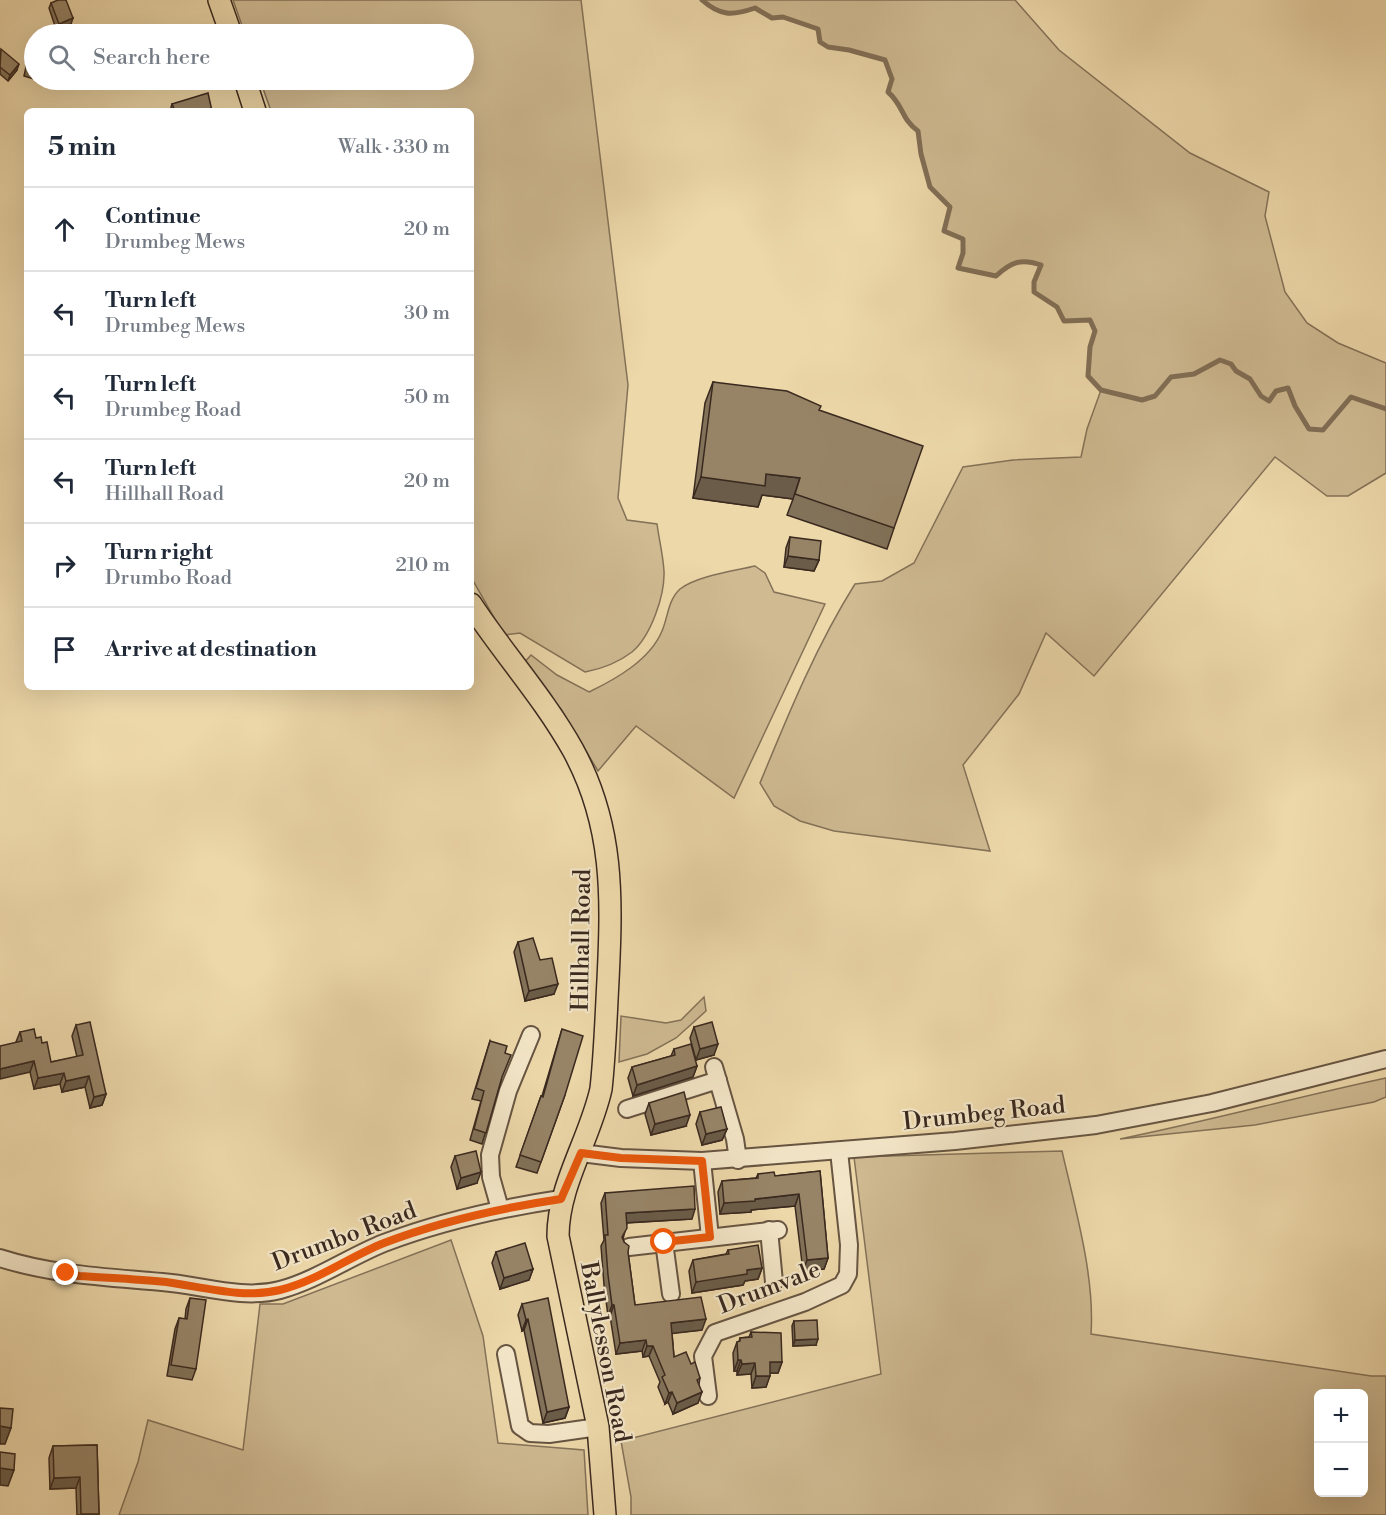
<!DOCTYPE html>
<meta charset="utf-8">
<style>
body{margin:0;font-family:"Libre Bodoni",serif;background:#f2f2f3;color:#1f2937}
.controls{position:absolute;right:18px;bottom:18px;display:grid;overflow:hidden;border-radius:9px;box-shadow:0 6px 24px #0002}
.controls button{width:54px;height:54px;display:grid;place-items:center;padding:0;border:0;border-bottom:2px solid #e0e1e3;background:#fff;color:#1f2937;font:30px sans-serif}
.stop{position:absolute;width:18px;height:18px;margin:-14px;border:4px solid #ea580c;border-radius:50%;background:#fff}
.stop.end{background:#ea580c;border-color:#fff;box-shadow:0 2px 6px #0008}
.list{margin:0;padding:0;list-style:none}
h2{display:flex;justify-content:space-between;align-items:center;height:78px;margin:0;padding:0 24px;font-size:26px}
h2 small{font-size:20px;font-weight:400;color:#747a83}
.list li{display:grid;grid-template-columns:39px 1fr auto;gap:18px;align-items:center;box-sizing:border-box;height:84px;padding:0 24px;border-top:2px solid #e0e1e3}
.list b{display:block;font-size:22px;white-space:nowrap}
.list p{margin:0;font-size:20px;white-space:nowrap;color:#747a83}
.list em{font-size:20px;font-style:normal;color:#747a83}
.icon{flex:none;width:33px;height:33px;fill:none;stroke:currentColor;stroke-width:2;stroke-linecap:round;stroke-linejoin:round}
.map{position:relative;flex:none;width:1386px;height:1515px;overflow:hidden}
.search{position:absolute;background:#fff;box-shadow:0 6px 24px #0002;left:24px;top:24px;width:450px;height:66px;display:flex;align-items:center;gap:15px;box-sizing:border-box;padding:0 21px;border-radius:33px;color:#747a83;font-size:22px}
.panel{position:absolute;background:#fff;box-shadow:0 6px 24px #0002;left:24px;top:108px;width:450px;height:582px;border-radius:9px}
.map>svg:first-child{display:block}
</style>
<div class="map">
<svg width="1386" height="1515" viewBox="0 0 1386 1515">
<rect width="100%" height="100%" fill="#edd8aa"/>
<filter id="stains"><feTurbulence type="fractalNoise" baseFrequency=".00333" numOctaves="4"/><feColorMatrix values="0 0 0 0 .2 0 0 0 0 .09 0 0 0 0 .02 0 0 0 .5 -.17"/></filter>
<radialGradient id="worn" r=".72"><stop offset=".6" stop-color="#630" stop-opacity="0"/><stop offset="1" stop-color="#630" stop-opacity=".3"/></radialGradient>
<g fill="#cfba92" stroke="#847258" stroke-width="1.5" fill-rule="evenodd">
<path d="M233,0H581L628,385L618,498L627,520L657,524C659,539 663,555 664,571C665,595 651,636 632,652C619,662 601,669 585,672L520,633L504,635L471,577V111H271L260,80H464V34H245Z"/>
<path d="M702,0H1015L1059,50L1190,153L1269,192L1265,216L1285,292L1307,323L1338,343L1386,363V473L1348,496H1327L1275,457L1094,676L1046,633L1019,694L963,765L990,851L834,831L800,821L774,806L760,783C788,715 816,646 855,584L882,581L914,563L963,467L1013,460L1081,457L1087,429L1101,390L1088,376L1090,347L1095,331L1090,320L1064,321L1057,307L1034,292V282L1040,265C1021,258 1010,262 996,276L958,268L963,253V239L944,231L950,207L930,187L921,154L918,131C901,119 904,106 888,92L892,79L885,60L849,50L828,47L820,42L818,29L783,17L772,18L755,8C732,16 720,15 702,0Z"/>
<path d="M755,566L765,573L774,592L825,604L734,798L636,726L598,771L561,709L523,664L531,655L557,675L589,692C616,679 650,660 662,631C668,617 668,600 680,589C696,576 734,571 755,566Z"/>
<path d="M704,997L706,1011L676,1038L647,1054L619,1062L621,1016L666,1023L681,1020Z"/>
<path d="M1386,1078V1097L1374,1102L1255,1125L1120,1139C1209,1121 1297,1097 1386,1078Z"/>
<path d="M1062,1151C1075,1208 1095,1276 1091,1334L1371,1376H1386V1515H631V1497L621,1441L881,1374L854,1157ZM1318,1394H1364V1492H1318Z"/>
<path d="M451,1240L483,1336L498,1443L584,1450L588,1515H119L138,1462L148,1420L243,1450L260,1304H283Z"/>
</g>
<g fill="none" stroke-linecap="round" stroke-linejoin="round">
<path stroke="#816e56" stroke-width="5" d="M702,0C720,16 732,16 755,8L772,18L783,17L818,29L820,42L828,47L849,50L885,60L892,79L888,92C904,106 901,119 918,131L921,154L930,187L950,207L944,231L963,239V253L958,268L996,276C1011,262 1021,258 1041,265L1034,282V292L1057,307L1064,321L1090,320L1095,331L1090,347L1088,376L1101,390L1142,400L1155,396L1171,377L1194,374L1220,360L1231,364L1236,371L1250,379L1261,396L1269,401L1276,391L1288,388L1295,406L1309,429L1323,430L1351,397L1386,409"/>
<g stroke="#675542" stroke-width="20">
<g id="minor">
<path d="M714,1067L735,1139L738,1160"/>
<path d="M627,1109L718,1080"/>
<path d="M581,1153L621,1158L702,1161L955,1141L1096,1125L1212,1103L1386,1059"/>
<path d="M702,1161L710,1237"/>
<path d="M500,1209L491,1177L490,1155L508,1091L531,1035"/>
<path d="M769,1230L774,1282"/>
<path d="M664,1242L671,1294"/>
<path d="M629,1247L778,1230"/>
<path d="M0,1258C53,1275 107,1277 162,1282C201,1285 242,1300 280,1290C317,1280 349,1257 384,1243C442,1221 501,1208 561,1199"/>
<path d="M506,1354L520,1426L530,1433L549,1434L598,1427"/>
<path d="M708,1396L703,1356L715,1333L805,1302L842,1285L848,1274L849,1245L839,1151"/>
</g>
</g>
<g stroke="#3a291f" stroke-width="24">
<g id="major">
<path d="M219,0L231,34"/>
<path d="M245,80L255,111"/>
<path d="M471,604C503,653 544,698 573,750C614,825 612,897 608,980C606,1017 605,1053 601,1089C590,1139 558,1185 558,1236L598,1427L605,1515"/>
</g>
</g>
<use href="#minor" stroke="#f3e6c8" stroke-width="16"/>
<use href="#major" stroke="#edd8aa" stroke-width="21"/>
</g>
<g fill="#827259" stroke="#3a291f" stroke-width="1.5">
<path d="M51,3L71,24L56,29L49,8Z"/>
<path d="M32,47L34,48V79L24,76L28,58Z"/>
<path d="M0,50L17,70L8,81L0,74Z"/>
<path d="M38,80H94L93,83L76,89Z"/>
<path d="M172,104L212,111H170Z"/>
<path d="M713,382L819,410L894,528L887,549L787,515L793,499L762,495L758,507L693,498L705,403Z"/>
<path d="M790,537L819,560L814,571L784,567L786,548Z"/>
<path d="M518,942L540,960L554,994L525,1001L514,952Z"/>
<path d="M76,1025L106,1094L102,1105L90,1108L85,1087L62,1092L60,1084L34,1089L30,1072L16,1042L20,1032L36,1038L42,1043L51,1062L77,1057L72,1036Z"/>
<path d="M694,1027L714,1055L696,1060L690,1038Z"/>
<path d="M562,1029L565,1095L537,1173L516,1167L541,1096H542Z"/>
<path d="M490,1041L501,1080L482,1144L470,1140L481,1101L472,1099Z"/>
<path d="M674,1049L697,1066L693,1077L633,1096L628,1078L632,1067L671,1056Z"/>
<path d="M649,1103L686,1126L651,1135L645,1114Z"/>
<path d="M700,1112L727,1129L722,1140L702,1145L696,1124Z"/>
<path d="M455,1156L477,1183L457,1189L451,1167Z"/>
<path d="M820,1171L828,1258L824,1269L803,1271L795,1206L751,1210V1212L720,1214L718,1192L722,1181L756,1178L758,1174L775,1176Z"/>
<path d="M605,1193L692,1219L627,1223L623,1239L628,1252L635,1305L702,1330L672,1333L674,1357L691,1364L700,1378L699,1384L698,1403L673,1414L668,1402L665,1404L658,1387L660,1382L649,1356L643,1357L642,1351L616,1354L610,1316H608L604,1285L601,1246L604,1240L601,1203Z"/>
<path d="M728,1250L762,1268L758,1279L745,1281L743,1285L692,1293L689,1271L693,1260L726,1254Z"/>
<path d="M496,1252L533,1269L529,1280L500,1289L492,1263Z"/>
<path d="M190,1298L196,1369L192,1380L167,1376L175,1329L179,1318L185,1319L186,1309Z"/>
<path d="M522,1304L569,1407L565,1418L543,1423L524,1330L522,1331L518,1315Z"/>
<path d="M794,1321L816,1345L793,1346L792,1326Z"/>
<path d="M751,1332L782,1362L778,1373H770L766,1387L752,1388L751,1374L737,1375V1371H734L733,1353L737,1342H739L740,1338L749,1337Z"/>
<path d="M97,1445L99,1514V1515H77L76,1488L50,1489L49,1458L53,1446Z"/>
</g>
<g fill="#6a5c48" stroke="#3a291f" stroke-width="1.5">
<path d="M73,18L71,24L56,29L59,24Z"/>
<path d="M19,64L17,70L8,81L10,75Z"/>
<path d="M79,80H94L93,83L76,89Z"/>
<path d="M766,474L800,478L793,499L762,495L758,507L693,498L701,477Z"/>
<path d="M788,556L819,560L814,571L784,567Z"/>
<path d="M558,984L554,994L525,1001L529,991Z"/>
<path d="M718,1044L714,1055L696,1060L700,1049Z"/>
<path d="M34,1061L30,1072L0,1079V1069Z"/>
<path d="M697,1066L693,1077L633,1096L637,1085Z"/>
<path d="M64,1073L60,1084L34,1089L38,1078Z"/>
<path d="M89,1076L85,1087L62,1092L66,1081Z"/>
<path d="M106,1094L102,1105L90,1108L94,1097Z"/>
<path d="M690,1115L686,1126L651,1135L655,1124Z"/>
<path d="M727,1129L722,1140L702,1145L706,1134Z"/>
<path d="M481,1172L477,1183L457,1189L461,1178Z"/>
<path d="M799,1194L795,1206L751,1210V1212L720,1214L724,1203Z"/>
<path d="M695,1209L692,1219L622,1223L626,1213Z"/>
<path d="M828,1258L824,1269L803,1271L807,1260Z"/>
<path d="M762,1268L758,1279L745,1281L743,1285L692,1293L696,1282L747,1270Z"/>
<path d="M533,1269L529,1280L500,1289L504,1278Z"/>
<path d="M612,1305H614L610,1316H608Z"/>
<path d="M528,1319L524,1330L522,1331L526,1320Z"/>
<path d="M706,1319L702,1330L667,1334L671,1323Z"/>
<path d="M818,1339L816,1345L793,1346L795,1340Z"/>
<path d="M646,1340L642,1351L616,1354L620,1343Z"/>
<path d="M647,1346H653L649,1356L643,1357Z"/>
<path d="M738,1360H741L737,1371H734Z"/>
<path d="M770,1362H782L778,1373H766Z"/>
<path d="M755,1363L751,1374L737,1375L742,1364Z"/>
<path d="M756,1376H770L766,1387L752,1388Z"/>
<path d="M672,1392L668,1402L665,1404L669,1393Z"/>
<path d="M702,1392L698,1403L673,1414L677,1403Z"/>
<path d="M569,1407L565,1418L543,1423L547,1412Z"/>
<path d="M0,1426L11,1428L5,1444H0Z"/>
<path d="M0,1468L14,1470L8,1486L0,1485Z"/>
<path d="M80,1477L76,1488L50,1489L54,1478Z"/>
</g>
<g fill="#978467" stroke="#3a291f" stroke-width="1.5">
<path d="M58,0H66L73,18L59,24L51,3Z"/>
<path d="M81,26L84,34H72Z"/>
<path d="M32,47L34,48V66L28,65Z"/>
<path d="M1,49L19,64L10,75L0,67Z"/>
<path d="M208,93L212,111H175L172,104Z"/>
<path d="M713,382L787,391L821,406L819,410L923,446L894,528L795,494L800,478L766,474L765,486L701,477Z"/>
<path d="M790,537L821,541L819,560L788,556Z"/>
<path d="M533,938L540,960L552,958L558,984L529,991L518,942Z"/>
<path d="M90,1022L106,1094L94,1097L89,1076L66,1081L64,1073L38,1078L34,1061L0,1069V1046L22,1041L20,1032L34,1029L36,1038L41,1037L42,1043L47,1042L51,1062L83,1055L76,1025Z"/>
<path d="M712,1022L718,1044L700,1049L694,1027Z"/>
<path d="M562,1029L583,1036L565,1095L541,1162L520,1155L541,1096L543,1097Z"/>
<path d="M490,1041L507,1046L505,1053L511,1055L502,1077L486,1133L474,1129L484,1091L476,1088Z"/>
<path d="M691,1044L697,1066L637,1085L632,1067L675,1055L674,1049Z"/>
<path d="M684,1092L690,1115L655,1124L649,1103Z"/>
<path d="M721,1107L727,1129L706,1134L700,1112Z"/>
<path d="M476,1151L481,1172L461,1178L455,1156Z"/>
<path d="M820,1171L828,1258L807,1260L799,1194L755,1199V1201L724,1203L722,1181L758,1178V1174L774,1172L775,1176Z"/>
<path d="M694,1186L695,1209L626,1213L627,1228L622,1237L624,1242L629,1246L628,1252L635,1305L701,1297L706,1319L671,1323L674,1357L686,1352L691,1364L695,1362L700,1378L697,1380L702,1392L677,1403L672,1392L669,1393L662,1377L665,1375L653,1346H647L646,1340L620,1343L614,1305H612L608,1275L605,1235H608L605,1193Z"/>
<path d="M525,1243L533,1269L504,1278L496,1252Z"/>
<path d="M758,1245L762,1268L747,1270V1274L696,1282L693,1260L729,1254L728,1250Z"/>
<path d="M190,1298L206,1300L196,1369L171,1365L179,1318L187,1319Z"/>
<path d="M548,1298L569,1407L547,1412L528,1319L526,1320L522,1304Z"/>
<path d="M817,1320L818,1339L795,1340L794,1321Z"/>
<path d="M751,1332L781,1333L782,1362H770V1376H756L755,1363L742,1364L741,1360H738L737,1342L740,1341V1338L752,1337Z"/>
<path d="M0,1408L13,1409L11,1428L0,1426Z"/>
<path d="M97,1445L99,1514H81L80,1477L54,1478L53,1446Z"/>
<path d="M0,1452L15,1454L14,1470L0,1468Z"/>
</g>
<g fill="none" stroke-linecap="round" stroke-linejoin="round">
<path stroke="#ea580c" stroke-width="8" d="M66,1273L79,1276C108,1278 137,1279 166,1282C203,1287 243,1299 280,1290C317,1281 349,1257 384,1243C441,1221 501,1208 561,1199L581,1153L621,1158L702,1161L710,1237L664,1242"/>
</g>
<g text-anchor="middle" stroke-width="4.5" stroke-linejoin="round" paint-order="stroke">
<g font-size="24" fill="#3a291f" stroke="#f3e6c8">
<text transform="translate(581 940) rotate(-89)" y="8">Hillhall Road</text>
<text transform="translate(984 1113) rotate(-6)" y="8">Drumbeg Road</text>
<text transform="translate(344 1236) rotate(-21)" y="8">Drumbo Road</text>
<text transform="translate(769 1287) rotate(-21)" y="8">Drumvale</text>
<text transform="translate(606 1352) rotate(79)" y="8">Ballylesson Road</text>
</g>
</g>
<rect width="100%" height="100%" filter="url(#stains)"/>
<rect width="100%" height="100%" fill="url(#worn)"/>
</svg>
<div class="controls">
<button>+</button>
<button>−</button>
</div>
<div class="stop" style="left:664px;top:1242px"></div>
<div class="stop end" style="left:66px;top:1273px"></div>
<div class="search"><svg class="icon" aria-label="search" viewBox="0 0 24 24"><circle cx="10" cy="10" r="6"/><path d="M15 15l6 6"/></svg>Search here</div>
<section class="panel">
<h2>5 min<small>Walk · 330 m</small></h2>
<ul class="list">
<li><svg class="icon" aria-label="ahead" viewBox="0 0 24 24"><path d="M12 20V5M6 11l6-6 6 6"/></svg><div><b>Continue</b><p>Drumbeg Mews</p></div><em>20 m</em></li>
<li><svg class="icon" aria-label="left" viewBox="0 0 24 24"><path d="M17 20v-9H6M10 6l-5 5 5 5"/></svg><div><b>Turn left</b><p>Drumbeg Mews</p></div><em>30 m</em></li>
<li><svg class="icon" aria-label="left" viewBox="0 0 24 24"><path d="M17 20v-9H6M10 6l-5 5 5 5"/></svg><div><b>Turn left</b><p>Drumbeg Road</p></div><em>50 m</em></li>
<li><svg class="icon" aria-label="left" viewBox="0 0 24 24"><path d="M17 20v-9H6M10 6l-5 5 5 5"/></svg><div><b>Turn left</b><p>Hillhall Road</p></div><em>20 m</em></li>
<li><svg class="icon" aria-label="right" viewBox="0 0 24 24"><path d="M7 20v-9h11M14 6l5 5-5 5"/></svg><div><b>Turn right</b><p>Drumbo Road</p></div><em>210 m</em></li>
<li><svg class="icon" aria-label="arrive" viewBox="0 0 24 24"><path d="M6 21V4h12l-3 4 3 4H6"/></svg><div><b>Arrive at destination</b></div></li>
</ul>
</section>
</div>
